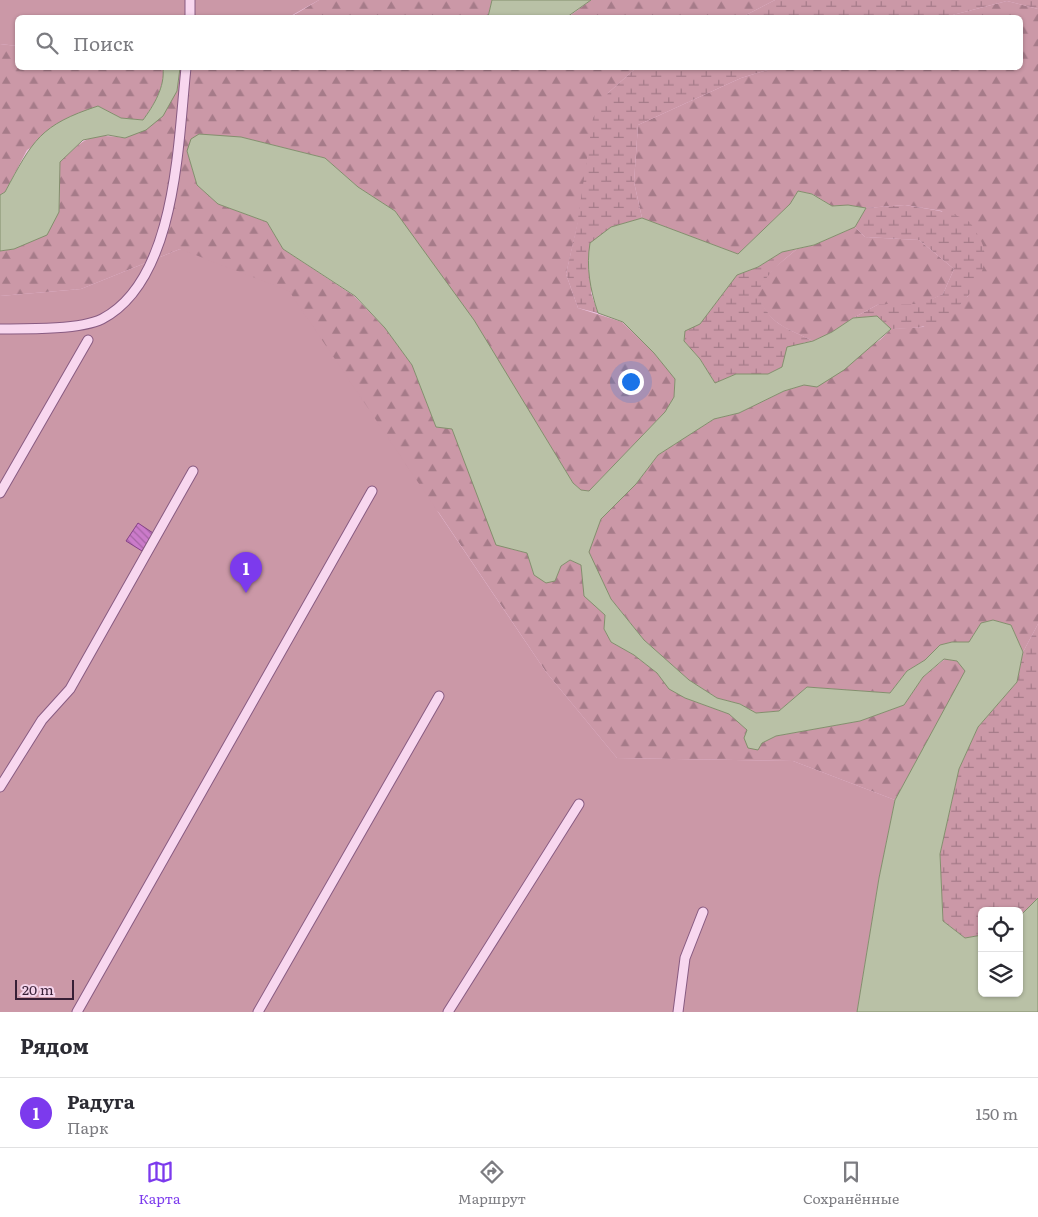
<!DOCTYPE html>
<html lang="ru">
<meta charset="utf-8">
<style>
body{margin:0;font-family:Literata,serif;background:#f2f2f3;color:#2b2b33}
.controls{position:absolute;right:15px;bottom:15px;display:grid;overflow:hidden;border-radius:8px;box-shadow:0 1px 4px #0004}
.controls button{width:45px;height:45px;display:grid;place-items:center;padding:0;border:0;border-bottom:1px solid #e1e1e2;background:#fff;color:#2b2b33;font:25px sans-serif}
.scale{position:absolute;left:15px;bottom:12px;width:59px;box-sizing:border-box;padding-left:5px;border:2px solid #381f36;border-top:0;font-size:14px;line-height:18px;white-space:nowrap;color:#381f36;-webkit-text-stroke:4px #f5d4eb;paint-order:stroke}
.you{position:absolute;left:630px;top:381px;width:18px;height:18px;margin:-12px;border:4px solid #fff;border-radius:50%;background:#1a73e8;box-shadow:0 0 0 8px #1a73e833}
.badge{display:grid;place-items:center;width:32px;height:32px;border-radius:50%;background:#7c3aed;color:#fff;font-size:16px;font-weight:700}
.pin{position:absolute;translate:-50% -41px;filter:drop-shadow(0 1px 2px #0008)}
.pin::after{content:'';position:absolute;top:26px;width:18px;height:15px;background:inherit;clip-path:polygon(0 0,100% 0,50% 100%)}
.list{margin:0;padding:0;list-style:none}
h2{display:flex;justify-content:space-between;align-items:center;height:65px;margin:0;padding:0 20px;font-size:21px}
h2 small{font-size:16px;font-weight:400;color:#7c7c81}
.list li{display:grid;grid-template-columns:32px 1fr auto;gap:15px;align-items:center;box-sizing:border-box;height:70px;padding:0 20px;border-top:1px solid #e1e1e2}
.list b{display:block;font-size:19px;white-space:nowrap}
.list p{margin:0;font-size:16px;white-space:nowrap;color:#7c7c81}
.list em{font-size:16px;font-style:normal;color:#7c7c81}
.icon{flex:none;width:28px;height:28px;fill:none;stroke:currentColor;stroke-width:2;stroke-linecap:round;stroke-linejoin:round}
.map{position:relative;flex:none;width:1038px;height:1012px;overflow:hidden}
.search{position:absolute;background:#fff;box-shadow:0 1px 4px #0004;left:15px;right:15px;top:15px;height:55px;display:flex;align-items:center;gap:12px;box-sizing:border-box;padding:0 18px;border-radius:8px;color:#7c7c81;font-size:19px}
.sheet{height:135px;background:#fff}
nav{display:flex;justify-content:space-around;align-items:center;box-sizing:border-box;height:70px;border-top:1px solid #e1e1e2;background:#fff;font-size:14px;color:#7c7c81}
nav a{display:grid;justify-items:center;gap:2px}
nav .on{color:#7c3aed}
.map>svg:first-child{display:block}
</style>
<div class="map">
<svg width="1038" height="1012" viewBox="0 0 1038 1012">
<defs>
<pattern id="forest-firs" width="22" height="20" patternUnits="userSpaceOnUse" patternTransform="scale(1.25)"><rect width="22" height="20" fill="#cb98a7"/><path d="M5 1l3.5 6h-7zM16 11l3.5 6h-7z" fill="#a67b89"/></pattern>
<pattern id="wetland-marsh" width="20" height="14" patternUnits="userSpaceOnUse" patternTransform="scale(1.25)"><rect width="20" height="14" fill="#cb98a7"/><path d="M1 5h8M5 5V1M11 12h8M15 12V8" fill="none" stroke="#a67b89"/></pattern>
<pattern id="building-back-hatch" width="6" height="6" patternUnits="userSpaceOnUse" patternTransform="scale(1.25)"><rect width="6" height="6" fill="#cb7bca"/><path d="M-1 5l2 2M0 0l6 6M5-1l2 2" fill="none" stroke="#a664a5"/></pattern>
</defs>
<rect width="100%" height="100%" fill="#edc4e1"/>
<g fill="url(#forest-firs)">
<path d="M319,0H492L488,17L289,18Z"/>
<path d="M591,0H775L742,17L567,18Z"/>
<path d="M1007,1L1038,9V624L1023,652L1011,625L993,620L981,623L969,642H952L940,645L925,660L907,671L890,693L807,687L779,711L756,713L740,704L717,698L689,680L644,640L611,599L588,552L601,519L636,484L658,455L714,419L739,413L784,391L804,385L880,340L891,329L923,327L968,296L942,211L905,205L866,208L848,205L832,206L813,194L798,191L790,204L738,254L642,218L634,182L638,125L741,78L774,68H1020V18L945,17Z"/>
<path d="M0,44L17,46L18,68H163C165,87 154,105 143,120L121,118L98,106L27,150L5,192L0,195Z"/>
<path d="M180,68H636L608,93L566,274L578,308L622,322L654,353L675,378L674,397L665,412L589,491L581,490L573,483L509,379L395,211L358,187L325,158L241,137L187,151L197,185L218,204L267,222L283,249L354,296L385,328L412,365L436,427L452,428L477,494L511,549L527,553L534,575L555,581L561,566L570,560L581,565L585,596L605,615L604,629L611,642L634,655L657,673L670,689L685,698L729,714L762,743L776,736L860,721L904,705L923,677L945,659L957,661L966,671L895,800L793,761L617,758L546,672L439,513L180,249L81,289L0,296V251L14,249L59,212L60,162C84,139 89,132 125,138L177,91Z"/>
<path d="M855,227L865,237L919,240L954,269L943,294L920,305L879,304L853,318L832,332L813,341C783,326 772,326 756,294L764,280L774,268L797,249L814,245Z"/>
</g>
<g fill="url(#wetland-marsh)">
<path d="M775,0H1038V9L1007,1L945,17H742Z"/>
<path d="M636,68H774L741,78L638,125L634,182L642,218L611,227L591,293L598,313L578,308L566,274L577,225L593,118L608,93Z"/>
<path d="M905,205C926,209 949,210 968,221C972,224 976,232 979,237C997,266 968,302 943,319C927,329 909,328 891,329L877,316L853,318L879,304H920L943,294L954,269L919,240L865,237L855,227L866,208Z"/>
<path d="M797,249C780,263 766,274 757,294C772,326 783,326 813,341C797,343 786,349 782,367L768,374H736L715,383L700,359L684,341L685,330L700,324L737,275L758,267L782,252Z"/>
<path d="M1038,624V898L1019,917V911H982V935L965,938L943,921L940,854L959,769L978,727L1017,682L1023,652Z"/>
</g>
<g fill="#cb98a7">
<path d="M0,0H319L289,17L18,18L17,46L0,44Z"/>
<path d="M180,249L289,291L546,672L617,758L793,761L895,800L879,878L857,1012H0V296L81,289Z"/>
</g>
<g fill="#b9c1a6" stroke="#838f6d">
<path d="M492,0H591L567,17H488Z"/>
<path d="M163,68H180L177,91L163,116L146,130L125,138L108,135L83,140L60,162L59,212L47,235L14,249L0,251V195L5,192C33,140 40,125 98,106L121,118L143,120C154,105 165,87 163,68Z"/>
<path d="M199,134L241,137L325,158L358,187L395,211L474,320L573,483L581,490L589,491L665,412L674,397L675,379L654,353L623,322L598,313C590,289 586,267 590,243L611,227L642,218L738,254L790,204L798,191L812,194L832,206L848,205L866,208L855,227L814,245L782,252L758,267L737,275L700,324L685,331L684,341L700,359L715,383L736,374H768L782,367L787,347L813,341L832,332L853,318L877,316L891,329L844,370L817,387L804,385L784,391L739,413L714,419L658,455L636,484L601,519L589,552L611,599L644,640L689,680L717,698L740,704L756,713L779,711L807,687L890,693L907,671L925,660L940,645L952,642H969L981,623L993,620L1011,625L1023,652L1017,682L978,727L959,769L940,854L943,921L965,938L982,935V993H1019V917L1038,898V1012H857L879,878L895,800L965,671L957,661L944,659L923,677L904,705L860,721L776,736L762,743L758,750L748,748L744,738L747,730L729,714L685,698L669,689L657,673L634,655L611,642L604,629L605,615L584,596L581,565L570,560L561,566L555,581L546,583L534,575L527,553L496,545L452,429L436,427L412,365L385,328L355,296L283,249L267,222L218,204L197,185L187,151L191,139Z"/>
</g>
<path fill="url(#building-back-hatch)" stroke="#854187" d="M138,523L153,533L142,551L126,541Z"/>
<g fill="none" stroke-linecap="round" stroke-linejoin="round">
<g stroke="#885b82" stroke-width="11">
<g id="service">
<path d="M190,18V0"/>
<path d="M0,329C25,329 80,330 102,319C177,280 178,141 186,68"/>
<path d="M0,493L88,340"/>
<path d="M0,787L42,720L70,689L193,471"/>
<path d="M77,1012L372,491"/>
<path d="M258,1012L439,696"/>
<path d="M448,1012L579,804"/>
<path d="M678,1012L685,958L703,912"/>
</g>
</g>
<use href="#service" stroke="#f8d7ef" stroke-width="9"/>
</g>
</svg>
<div class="controls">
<button><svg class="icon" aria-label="locate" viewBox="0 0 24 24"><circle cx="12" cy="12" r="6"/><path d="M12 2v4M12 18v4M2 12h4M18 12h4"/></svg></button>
<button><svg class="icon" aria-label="layers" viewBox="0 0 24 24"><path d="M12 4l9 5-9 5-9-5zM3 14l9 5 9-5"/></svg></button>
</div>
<div class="scale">20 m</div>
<div class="you"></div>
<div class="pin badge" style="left:246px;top:593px">1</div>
<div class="search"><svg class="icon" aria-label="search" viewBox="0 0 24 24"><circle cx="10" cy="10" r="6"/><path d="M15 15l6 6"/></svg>Поиск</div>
</div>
<section class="sheet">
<h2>Рядом<small></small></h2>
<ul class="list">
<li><span class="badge">1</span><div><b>Радуга</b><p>Парк</p></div><em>150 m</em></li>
</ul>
</section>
<nav>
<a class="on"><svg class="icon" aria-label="map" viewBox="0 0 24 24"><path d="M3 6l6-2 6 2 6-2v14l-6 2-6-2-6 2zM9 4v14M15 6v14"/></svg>Карта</a>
<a><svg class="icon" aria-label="directions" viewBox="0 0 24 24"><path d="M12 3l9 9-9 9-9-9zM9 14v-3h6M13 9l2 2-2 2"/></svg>Маршрут</a>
<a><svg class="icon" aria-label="saved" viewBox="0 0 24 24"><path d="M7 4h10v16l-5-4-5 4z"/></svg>Сохранённые</a>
</nav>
